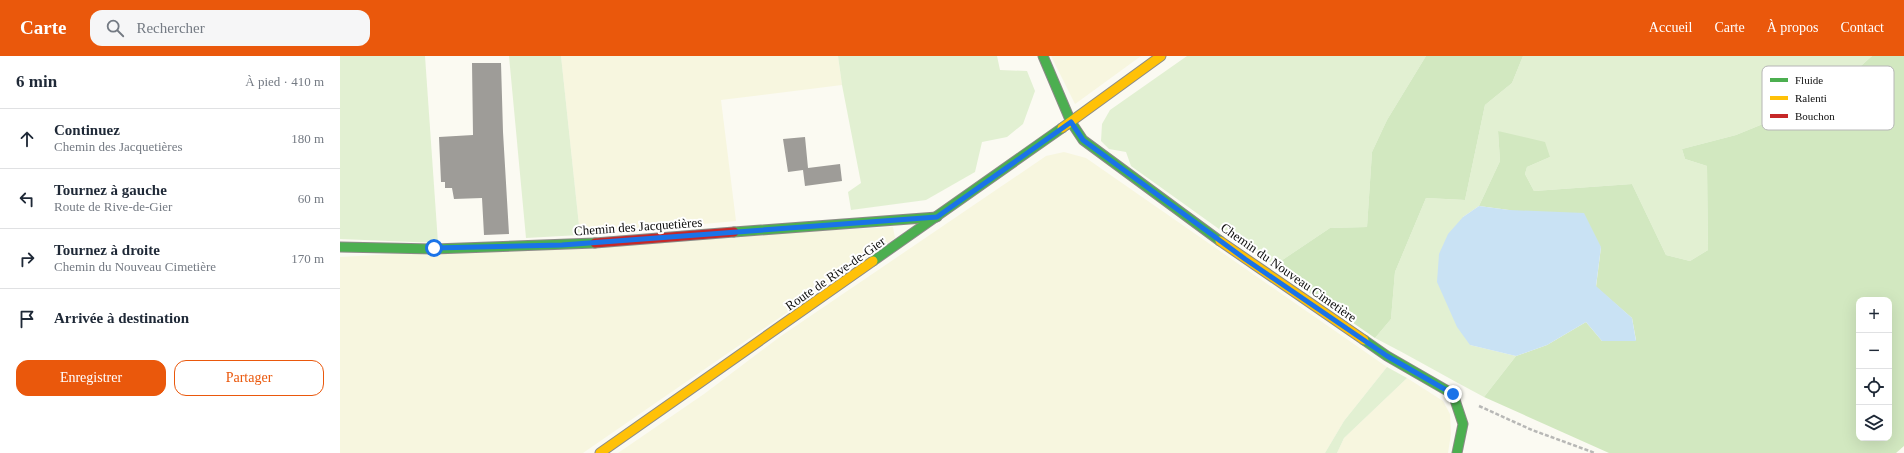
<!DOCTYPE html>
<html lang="fr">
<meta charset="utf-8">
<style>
body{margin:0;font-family:Georgia,serif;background:#f6f6f7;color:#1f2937}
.controls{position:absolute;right:12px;bottom:12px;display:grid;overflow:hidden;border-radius:8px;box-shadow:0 4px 16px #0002}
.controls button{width:36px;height:36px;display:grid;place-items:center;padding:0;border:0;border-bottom:1px solid #e0e1e3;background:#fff;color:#1f2937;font:20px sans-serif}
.stop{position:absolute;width:12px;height:12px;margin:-9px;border:3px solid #1a73e8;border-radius:50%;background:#fff}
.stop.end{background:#1a73e8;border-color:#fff;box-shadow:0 1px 4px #0008}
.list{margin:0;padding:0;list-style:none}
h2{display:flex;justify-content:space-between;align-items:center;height:52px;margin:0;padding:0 16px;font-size:17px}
h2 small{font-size:13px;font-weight:400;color:#747a83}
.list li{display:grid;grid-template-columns:26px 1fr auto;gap:12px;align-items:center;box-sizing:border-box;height:60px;padding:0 16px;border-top:1px solid #e0e1e3}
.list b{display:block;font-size:15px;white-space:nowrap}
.list p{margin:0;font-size:13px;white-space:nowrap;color:#747a83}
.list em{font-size:13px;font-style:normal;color:#747a83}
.actions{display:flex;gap:8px;padding:12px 16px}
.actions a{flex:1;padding:9px 0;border:1px solid #ea580c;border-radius:12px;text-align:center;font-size:14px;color:#ea580c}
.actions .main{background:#ea580c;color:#fff}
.icon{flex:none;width:22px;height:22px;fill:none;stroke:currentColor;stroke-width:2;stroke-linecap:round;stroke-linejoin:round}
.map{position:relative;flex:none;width:1564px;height:397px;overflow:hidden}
header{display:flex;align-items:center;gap:24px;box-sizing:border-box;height:56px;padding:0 20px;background:#ea580c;color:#fff}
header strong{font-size:19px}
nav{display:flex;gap:22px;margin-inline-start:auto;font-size:14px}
.search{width:280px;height:36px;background:#f6f6f7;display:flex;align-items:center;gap:10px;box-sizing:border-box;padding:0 14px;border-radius:12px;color:#747a83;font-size:15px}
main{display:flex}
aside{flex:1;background:#fff}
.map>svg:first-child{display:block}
</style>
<header>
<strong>Carte</strong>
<div class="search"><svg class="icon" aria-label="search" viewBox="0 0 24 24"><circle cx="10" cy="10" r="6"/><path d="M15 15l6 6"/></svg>Rechercher</div>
<nav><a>Accueil</a><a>Carte</a><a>À propos</a><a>Contact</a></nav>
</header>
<main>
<aside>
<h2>6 min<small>À pied · 410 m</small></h2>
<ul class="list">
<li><svg class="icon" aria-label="ahead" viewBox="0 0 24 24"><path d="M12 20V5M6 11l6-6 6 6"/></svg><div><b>Continuez</b><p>Chemin des Jacquetières</p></div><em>180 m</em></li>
<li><svg class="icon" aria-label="left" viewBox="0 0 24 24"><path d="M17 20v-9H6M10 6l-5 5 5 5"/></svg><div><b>Tournez à gauche</b><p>Route de Rive-de-Gier</p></div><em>60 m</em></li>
<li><svg class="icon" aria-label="right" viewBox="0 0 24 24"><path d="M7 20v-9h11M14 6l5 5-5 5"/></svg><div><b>Tournez à droite</b><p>Chemin du Nouveau Cimetière</p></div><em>170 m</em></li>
<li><svg class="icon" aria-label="arrive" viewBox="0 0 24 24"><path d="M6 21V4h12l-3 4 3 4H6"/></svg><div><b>Arrivée à destination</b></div></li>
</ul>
<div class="actions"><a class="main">Enregistrer</a><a>Partager</a></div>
</aside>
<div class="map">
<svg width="1564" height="397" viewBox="0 0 1564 397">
<rect width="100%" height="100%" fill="#fbfaf2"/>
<g fill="#f7f6df">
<path d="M221,0H498L502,29L381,44L396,165L240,179Z"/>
<path d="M711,0H801L735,48Z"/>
<path d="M724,96L746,102L1047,311L1004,365L985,397H278L364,338L441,280L706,100Z"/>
<path d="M553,171L555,182L243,397H0V201Z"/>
<path d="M1067,322L1103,345L1110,358L1111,378L1108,397H997L1004,382Z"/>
</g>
<g fill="#e2f0d2">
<path d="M0,0H85L98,187L0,183Z"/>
<path d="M169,0H221L240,179L186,182Z"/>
<path d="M498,0H657L660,14L687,15L695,35L683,68L667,81L642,86L635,116L586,144L511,154L508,136L521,127L502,29Z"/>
<path d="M847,0H1086L1047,64L1032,96L1027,171L990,172L932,211L791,110L786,96L769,93L761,85L762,68L770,54Z"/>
<path d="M1183,0H1532L1484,43L1396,79L1342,93L1345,103L1367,110L1368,194L1350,205L1326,199L1292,128L1194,135L1185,118L1187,111L1210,101L1158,75L1160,105L1139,150L1123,161L1130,289L1176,300L1144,341C1108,322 1072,301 1035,282L1051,263L1055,216L1086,142L1125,144L1145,49L1172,27Z"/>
<path d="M1047,311L1067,322L1004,382L997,397H985L1004,365Z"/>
</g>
<g fill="#d2e8c0" fill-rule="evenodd">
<path d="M1086,0H1183L1172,27L1145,49L1125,144L1086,142L1055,216L1051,263L1035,282L932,211L990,172L1027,171L1032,96L1047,64Z"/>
<path d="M1532,0H1564V390L1556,397H1269L1144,341L1176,300L1207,289L1246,266L1262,285L1296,284L1292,262L1256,231L1261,191L1169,154L1139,150L1160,105L1158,75L1205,86L1210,101L1187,111L1185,118L1194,135L1292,128L1326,199L1350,205L1368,194L1367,110L1345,103L1342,93L1396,79L1484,43ZM1519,244H1549V382H1519Z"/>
</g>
<path fill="#c9e2f4" d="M1139,150L1169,154L1244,157L1261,191L1256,230L1292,262L1296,285H1262L1246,266L1207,289L1176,300L1130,289L1117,271L1097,226L1099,198L1108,178L1123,161Z"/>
<g fill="#9e9c98">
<path d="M132,7H161L163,76L169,178L144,179L142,142L114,143L112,132H105V126H101L99,81L133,79Z"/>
<path d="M465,81L468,112L500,108L502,125L465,130L463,114L448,116L443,83Z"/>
</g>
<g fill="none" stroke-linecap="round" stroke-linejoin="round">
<g stroke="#8b8a87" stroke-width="11">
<g id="fast">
<path d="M703,0L731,66L743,84L880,185"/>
<path d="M394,176L597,161"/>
<path d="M0,191L94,193L255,187"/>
<path d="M533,205L722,72"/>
<path d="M1024,284L1047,300L1113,338L1123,368L1117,397"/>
</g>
</g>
<g stroke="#8b8a87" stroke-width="11">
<g id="slow">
<path d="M722,72L821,0"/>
<path d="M880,185L1024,284"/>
<path d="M260,397L533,205"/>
</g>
</g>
<g stroke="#8b8a87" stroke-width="11">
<path id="jam" d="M255,187L394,176"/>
</g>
<path stroke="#b8b8b6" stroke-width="2.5" stroke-dasharray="4 2" stroke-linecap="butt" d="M1139,350L1192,374L1255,397"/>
<use href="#fast" stroke="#4caf50" stroke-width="9"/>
<use href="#slow" stroke="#ffc107" stroke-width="9"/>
<use href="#jam" stroke="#c62828" stroke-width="9"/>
</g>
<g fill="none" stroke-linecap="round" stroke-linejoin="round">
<path stroke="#1a73e8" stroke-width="5" d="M94,192L222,189L597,161L731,66L743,84L905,203L1047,300L1113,338"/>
</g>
<g text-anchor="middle" stroke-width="4" stroke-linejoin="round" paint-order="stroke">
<g font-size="13" fill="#0d0d0d" stroke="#fff">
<text transform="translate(298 170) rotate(-4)" y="5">Chemin des Jacquetières</text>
<text transform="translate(949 216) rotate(35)" y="5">Chemin du Nouveau Cimetière</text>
<text transform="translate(495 217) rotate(-35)" y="5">Route de Rive-de-Gier</text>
</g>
</g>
<rect x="1422" y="10" width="132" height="64" rx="6" fill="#fff" stroke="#b6b6b6" stroke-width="1"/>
<rect x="1430" y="22" width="18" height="4" fill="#4caf50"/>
<rect x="1430" y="40" width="18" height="4" fill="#ffc107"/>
<rect x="1430" y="58" width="18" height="4" fill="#c62828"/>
<g font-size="11" fill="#0d0d0d">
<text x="1455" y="28">Fluide</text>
<text x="1455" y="46">Ralenti</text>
<text x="1455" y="64">Bouchon</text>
</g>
</svg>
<div class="controls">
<button>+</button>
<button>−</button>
<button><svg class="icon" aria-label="locate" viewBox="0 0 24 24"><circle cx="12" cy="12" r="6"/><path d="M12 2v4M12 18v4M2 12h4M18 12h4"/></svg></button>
<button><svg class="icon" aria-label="layers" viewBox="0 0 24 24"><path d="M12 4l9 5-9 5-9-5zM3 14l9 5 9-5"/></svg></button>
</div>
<div class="stop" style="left:94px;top:192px"></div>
<div class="stop end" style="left:1113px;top:338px"></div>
</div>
</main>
